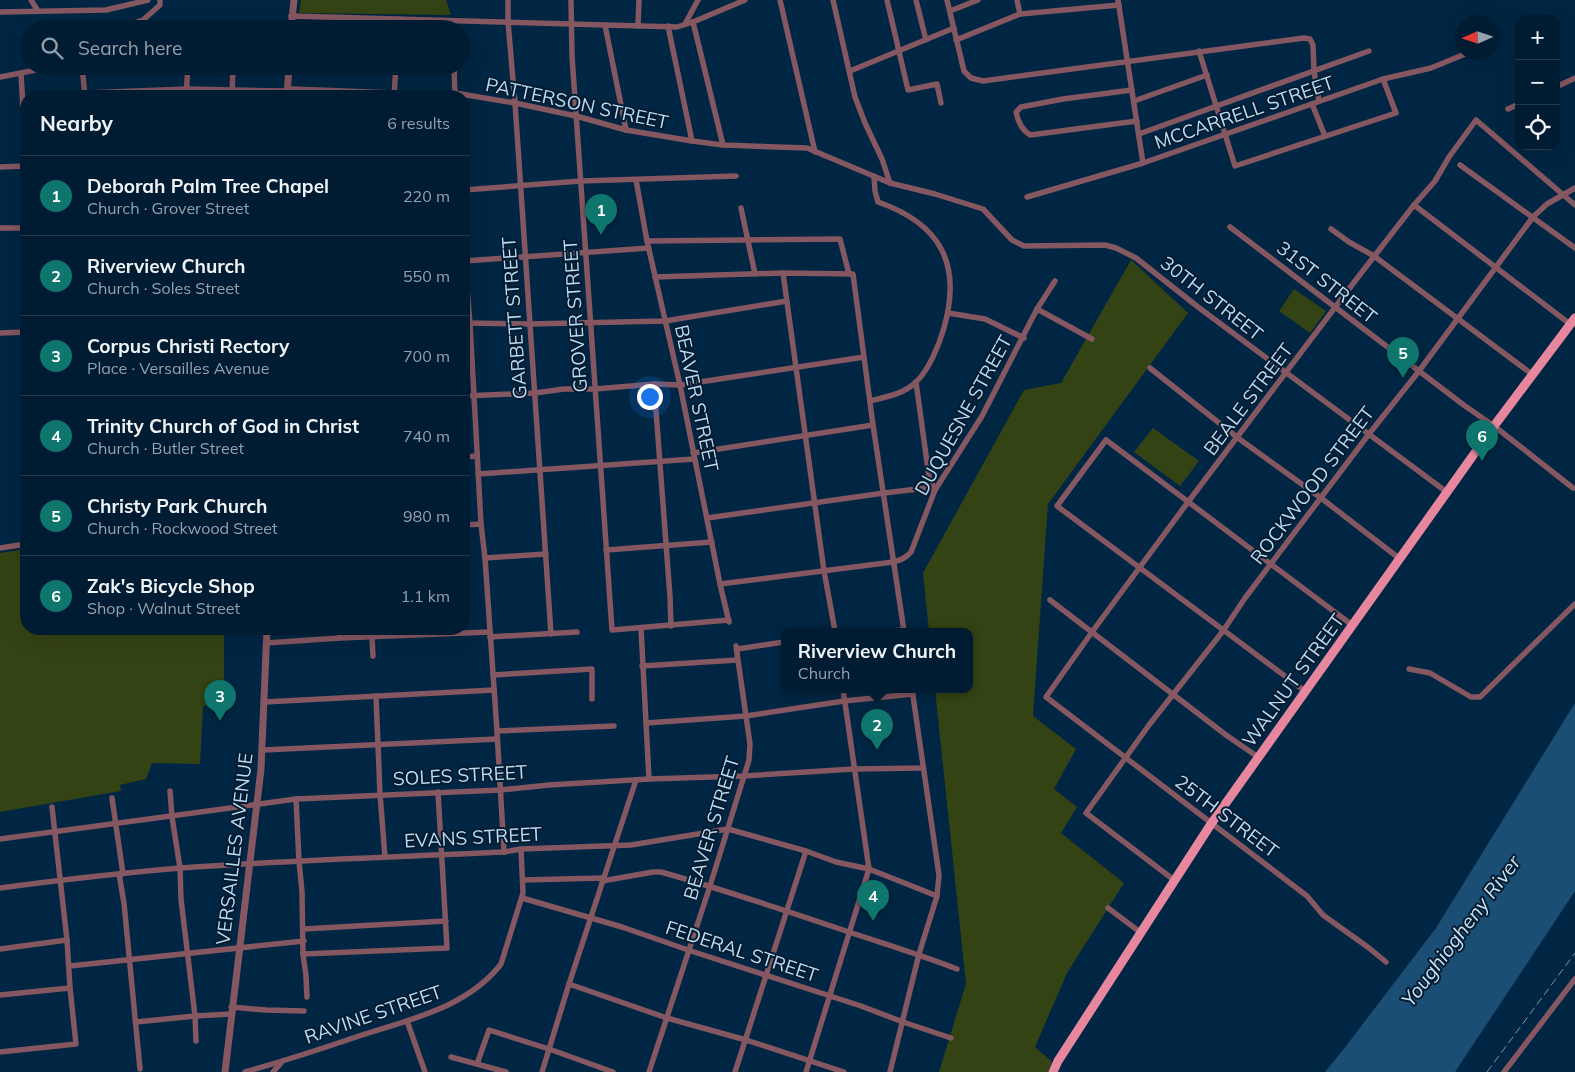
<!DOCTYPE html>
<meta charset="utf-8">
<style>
body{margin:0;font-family:Mulish,sans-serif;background:#0a253a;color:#f1f3f6}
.controls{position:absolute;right:15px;top:15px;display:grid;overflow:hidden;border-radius:10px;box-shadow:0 5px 20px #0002}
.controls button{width:45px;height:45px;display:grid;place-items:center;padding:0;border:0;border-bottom:1px solid #223a4d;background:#001c32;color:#f1f3f6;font:25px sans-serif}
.compass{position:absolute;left:1455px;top:15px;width:45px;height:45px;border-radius:50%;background:#001c32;box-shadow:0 5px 20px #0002;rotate:267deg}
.you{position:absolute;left:649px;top:396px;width:18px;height:18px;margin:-12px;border:4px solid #fff;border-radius:50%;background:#1a73e8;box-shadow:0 0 0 8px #1a73e833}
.badge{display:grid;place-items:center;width:32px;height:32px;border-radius:50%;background:#0f766e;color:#fff;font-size:16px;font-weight:700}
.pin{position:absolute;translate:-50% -41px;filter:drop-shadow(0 1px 2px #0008)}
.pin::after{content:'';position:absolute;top:26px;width:18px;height:15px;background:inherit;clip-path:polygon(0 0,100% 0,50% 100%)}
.popup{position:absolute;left:781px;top:628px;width:192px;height:65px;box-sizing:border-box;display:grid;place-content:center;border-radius:10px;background:#001c32;filter:drop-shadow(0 1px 4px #0005);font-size:16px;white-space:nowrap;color:#95a1ac}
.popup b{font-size:19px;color:#f1f3f6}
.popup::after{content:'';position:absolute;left:50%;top:100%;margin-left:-10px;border:10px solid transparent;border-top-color:#001c32}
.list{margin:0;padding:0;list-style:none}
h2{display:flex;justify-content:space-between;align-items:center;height:65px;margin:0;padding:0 20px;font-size:21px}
h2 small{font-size:16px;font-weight:400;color:#95a1ac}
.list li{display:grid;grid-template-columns:32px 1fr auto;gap:15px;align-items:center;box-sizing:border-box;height:80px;padding:0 20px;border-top:1px solid #223a4d}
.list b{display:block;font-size:19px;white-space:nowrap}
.list p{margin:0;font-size:16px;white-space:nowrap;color:#95a1ac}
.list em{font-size:16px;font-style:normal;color:#95a1ac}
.icon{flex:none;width:28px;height:28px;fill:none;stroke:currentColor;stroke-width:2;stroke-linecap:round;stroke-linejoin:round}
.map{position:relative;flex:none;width:1575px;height:1072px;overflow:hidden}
.search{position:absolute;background:#001c32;box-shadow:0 5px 20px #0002;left:20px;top:20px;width:450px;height:55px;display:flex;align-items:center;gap:12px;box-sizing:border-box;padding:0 18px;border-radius:28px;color:#95a1ac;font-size:19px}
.panel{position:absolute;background:#001c32;box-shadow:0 5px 20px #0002;left:20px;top:90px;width:450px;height:545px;border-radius:20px}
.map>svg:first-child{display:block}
</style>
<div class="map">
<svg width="1575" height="1072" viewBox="0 0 1575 1072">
<rect width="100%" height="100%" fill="#002643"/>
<g fill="#344313">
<path d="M301,0H446L451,15L299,13Z"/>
<path d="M1131,260L1188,313L1048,504L1033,716L1076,749L1054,789L1077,807L1061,833L1124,883L1067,973L1035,1047L1052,1062L1048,1072H939L966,984L935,689H970V631H929L923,573L1024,390L1061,383Z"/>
<path d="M1294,289L1326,311L1310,333L1279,311Z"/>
<path d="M1153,428L1199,461L1180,486L1134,452Z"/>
<path d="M26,549V629H224V706H203L200,764L152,763L146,779L120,785L121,791L0,812V553Z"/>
</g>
<path fill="#1a4e74" d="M1575,703V891L1455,1072H1325L1343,1050L1436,928Z"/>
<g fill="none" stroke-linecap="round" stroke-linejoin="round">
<g stroke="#855761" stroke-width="5.5">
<path d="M31,0L38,11"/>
<path d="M508,0V22L515,103L551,634"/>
<path d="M571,0L572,56L612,630L729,620"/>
<path d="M780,0L815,152"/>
<path d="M833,0L855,97L865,123L882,159L890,183"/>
<path d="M887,0L908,90L937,84L941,103"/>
<path d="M916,0L926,40"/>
<path d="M947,0L964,71L971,78L983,81L1304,38L1310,39L1313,45L1314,71L1319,101"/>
<path d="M1017,0L1020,14"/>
<path d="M1118,0L1143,163"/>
<path d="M950,11L978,0"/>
<path d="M0,12L106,10L148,0"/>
<path d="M291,16L677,27L693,22L745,0"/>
<path d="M693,22L723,145"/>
<path d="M685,24L698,0"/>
<path d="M605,25L626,130"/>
<path d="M638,26L639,0"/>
<path d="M668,26L692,141"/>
<path d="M115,29L143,20L160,5V0"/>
<path d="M398,29L399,19"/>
<path d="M956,40L1020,14L1119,5"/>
<path d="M1199,51L1235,166L1396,113L1383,79"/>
<path d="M82,66L85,96"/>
<path d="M454,66L455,96"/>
<path d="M850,71L954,28"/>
<path d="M21,73L26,161"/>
<path d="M0,77L56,66"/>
<path d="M1556,87L1575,78"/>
<path d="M1132,90L1063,99L1021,107L1016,112C1018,122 1022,130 1030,135L1137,121"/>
<path d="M85,93L187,89L283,91L292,89L395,93H455L515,103L576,116L626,130L692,141L723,145L807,148L890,183L935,194L983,209L1012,240L1024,246L1105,245L1116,248L1136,258L1198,307L1448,493"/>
<path d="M186,96L188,66"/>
<path d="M232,96L233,66"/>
<path d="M394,96L396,66"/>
<path d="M1134,101L1207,75"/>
<path d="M1312,104L1325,136"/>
<path d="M1508,109L1519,104"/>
<path d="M1139,134L1369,51"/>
<path d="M1460,165L1575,248"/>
<path d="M0,167L26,166"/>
<path d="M636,180L647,241L680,385L720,584L729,622"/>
<path d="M464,190L581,181L736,176"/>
<path d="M1027,197L1143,163L1383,79L1431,68L1470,52"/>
<path d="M1414,205L1570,324"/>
<path d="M741,208L755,274"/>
<path d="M1230,227L1465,406L1494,426L1573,488"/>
<path d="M0,228H26"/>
<path d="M1331,229L1349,242L1374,256L1533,375"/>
<path d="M647,241L840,239L849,274"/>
<path d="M464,254L470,323L481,524L485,558L497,731L504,852"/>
<path d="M464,261L649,248"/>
<path d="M783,273L824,571L835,631"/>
<path d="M655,277L783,273L853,274L873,425L904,631"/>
<path d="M1037,309L1092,339"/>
<path d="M948,313L985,319L1024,338"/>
<path d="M464,323L529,324L665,321L787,301"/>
<path d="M0,333L26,332"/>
<path d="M1150,368L1238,438L1321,498L1400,559"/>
<path d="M916,382L929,477L935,490"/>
<path d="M654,384L670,597L671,626"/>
<path d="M464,396L535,393L564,389H595L654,384L680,385L864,357"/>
<path d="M870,401C886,397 904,394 916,382C929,370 939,345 944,328C962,264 941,224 878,202L875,191L874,176"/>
<path d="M693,453L873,425"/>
<path d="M464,457L477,456"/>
<path d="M478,474L694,459"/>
<path d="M707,518L884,493L926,488L935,490"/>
<path d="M464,525L481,524"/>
<path d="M0,548L26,544"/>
<path d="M606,550L712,542"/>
<path d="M485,558L546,554"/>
<path d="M720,584L893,562C901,560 906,558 911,552L935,490L982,416L1037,309L1055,281"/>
<path d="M1050,600L1226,735L1258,757"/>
<path d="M641,628L649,779"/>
<path d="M889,631L904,630"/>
<path d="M490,637L577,632"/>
<path d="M340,638V629"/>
<path d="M372,638L373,656"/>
<path d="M266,643L340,638L490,632"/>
<path d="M737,649L784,642"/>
<path d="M642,666L737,660"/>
<path d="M1409,669L1430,673L1471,697H1480L1575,604"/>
<path d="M493,675L592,669V699"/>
<path d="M1305,691L1057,506L1106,440L1352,625"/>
<path d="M376,696L380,794L385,857"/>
<path d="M264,702L494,690"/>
<path d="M646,723L746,716L844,701L913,694"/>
<path d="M497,731L614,726"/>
<path d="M263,750L497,739"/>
<path d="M170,791L172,817L180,868L181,899L195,1016L196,1041"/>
<path d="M112,798L123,874"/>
<path d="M296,799L299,861L302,892L303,954L306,976L307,997"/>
<path d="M0,839L296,799L500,790L549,785L649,779L744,776L854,769L923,768"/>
<path d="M119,874L124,903L140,1069"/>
<path d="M523,880L603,878"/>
<path d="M1174,880L1086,813L1149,725L1223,631L1245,598L1369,434L1419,371L1533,217L1547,204L1575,188"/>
<path d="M602,881L653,872H661C725,890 787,911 849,932C885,944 921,955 957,969"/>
<path d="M0,888C60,880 121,873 181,868C289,860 396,857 504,852L521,849L631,845L728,829L806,851L836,862L869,869L937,896"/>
<path d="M522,898L622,927L688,950L861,1006L903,1022L951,1038"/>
<path d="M1108,908L1140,932"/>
<path d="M303,929L446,921"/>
<path d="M0,949L67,940"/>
<path d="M303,954L447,948L438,792"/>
<path d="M1386,962L1369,948L1323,915L1307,896L1046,697L1092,632L1188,502L1355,281L1414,205L1435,181L1449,157L1476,120L1575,205"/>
<path d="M70,966L304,941"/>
<path d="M569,984L667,1018L746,1040L844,1072"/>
<path d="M0,995L70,988"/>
<path d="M231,1007L266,1010L304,1011"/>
<path d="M407,1021L425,1072"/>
<path d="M136,1022L195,1016L231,1014"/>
<path d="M0,1052L76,1044L70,988L67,940L52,807"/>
<path d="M451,1057L506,1072"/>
<path d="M477,1064L489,1030L549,1049L613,1072"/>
<path d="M245,1072C284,1061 321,1049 359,1036C408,1020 467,1008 501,964L523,893L521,849"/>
<path d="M273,1072L281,1063"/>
<path d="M542,1072L569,984L636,780"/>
<path d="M649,1072L710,886L749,760L750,744L736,646"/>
<path d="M735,1072L806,851"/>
<path d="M806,1072L869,869L843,689"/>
<path d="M890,1072L919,954L937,896L939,875L912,689"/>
<path d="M1504,1072L1575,979"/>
</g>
<g stroke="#855761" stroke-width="7">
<path d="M291,29L294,0"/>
<path d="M287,96L289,66"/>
<path d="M225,1072L261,769L267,629"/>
</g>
<path stroke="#e6879e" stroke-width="9" d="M1053,1072L1058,1061L1211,824L1494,426L1575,318"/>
<path stroke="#7695ae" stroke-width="1" stroke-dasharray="8 4" stroke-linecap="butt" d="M1487,1072L1575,953"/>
</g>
<g text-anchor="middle" stroke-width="4" stroke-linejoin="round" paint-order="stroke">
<g font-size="19" fill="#bed9f0" stroke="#021c31">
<text transform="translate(577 103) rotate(12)" y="7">PATTERSON STREET</text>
<text transform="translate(1244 112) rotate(-19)" y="7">MCCARRELL STREET</text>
<text transform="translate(1327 282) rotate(38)" y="7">31ST STREET</text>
<text transform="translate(1212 298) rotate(38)" y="7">30TH STREET</text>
<text transform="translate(575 316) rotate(-94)" y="7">GROVER STREET</text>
<text transform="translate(514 318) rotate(-94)" y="7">GARBETT STREET</text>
<text transform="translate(697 398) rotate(78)" y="7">BEAVER STREET</text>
<text transform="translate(1248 399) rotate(-53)" y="7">BEALE STREET</text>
<text transform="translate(963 415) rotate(-61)" y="7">DUQUESNE STREET</text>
<text transform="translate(1312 485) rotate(-53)" y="7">ROCKWOOD STREET</text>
<text transform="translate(1293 680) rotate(-54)" y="7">WALNUT STREET</text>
<text transform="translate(460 775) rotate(-3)" y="7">SOLES STREET</text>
<text transform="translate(1227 816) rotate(37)" y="7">25TH STREET</text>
<text transform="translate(711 828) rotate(-73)" y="7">BEAVER STREET</text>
<text transform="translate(473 837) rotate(-3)" y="7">EVANS STREET</text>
<text transform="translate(234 849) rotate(-83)" y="7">VERSAILLES AVENUE</text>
<text transform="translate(742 951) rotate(18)" y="7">FEDERAL STREET</text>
<text transform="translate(373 1014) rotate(-19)" y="7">RAVINE STREET</text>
</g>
<g font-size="20" font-style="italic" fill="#cbe0f2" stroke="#021c31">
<text transform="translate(1461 931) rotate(-53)" y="7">Youghiogheny River</text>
</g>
</g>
</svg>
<div class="controls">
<button>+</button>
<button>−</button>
<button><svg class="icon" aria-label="locate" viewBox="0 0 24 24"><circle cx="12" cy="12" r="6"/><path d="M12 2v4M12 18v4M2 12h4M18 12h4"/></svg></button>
</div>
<svg class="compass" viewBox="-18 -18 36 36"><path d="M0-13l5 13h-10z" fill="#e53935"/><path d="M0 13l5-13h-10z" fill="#95a1ac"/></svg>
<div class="you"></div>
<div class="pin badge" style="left:601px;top:235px">1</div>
<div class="pin badge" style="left:877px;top:750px">2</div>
<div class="popup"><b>Riverview Church</b>Church</div>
<div class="pin badge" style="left:220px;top:721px">3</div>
<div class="pin badge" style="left:873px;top:921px">4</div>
<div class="pin badge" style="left:1403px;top:378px">5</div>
<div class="pin badge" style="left:1482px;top:461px">6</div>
<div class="search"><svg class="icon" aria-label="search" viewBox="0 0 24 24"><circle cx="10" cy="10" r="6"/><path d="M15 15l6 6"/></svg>Search here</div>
<section class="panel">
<h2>Nearby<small>6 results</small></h2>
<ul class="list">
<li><span class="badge">1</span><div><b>Deborah Palm Tree Chapel</b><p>Church · Grover Street</p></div><em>220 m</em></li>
<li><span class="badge">2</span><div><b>Riverview Church</b><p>Church · Soles Street</p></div><em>550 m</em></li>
<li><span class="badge">3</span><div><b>Corpus Christi Rectory</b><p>Place · Versailles Avenue</p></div><em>700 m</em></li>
<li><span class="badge">4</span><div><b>Trinity Church of God in Christ</b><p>Church · Butler Street</p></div><em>740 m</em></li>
<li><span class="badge">5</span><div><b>Christy Park Church</b><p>Church · Rockwood Street</p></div><em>980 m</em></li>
<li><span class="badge">6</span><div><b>Zak's Bicycle Shop</b><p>Shop · Walnut Street</p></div><em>1.1 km</em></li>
</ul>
</section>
</div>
